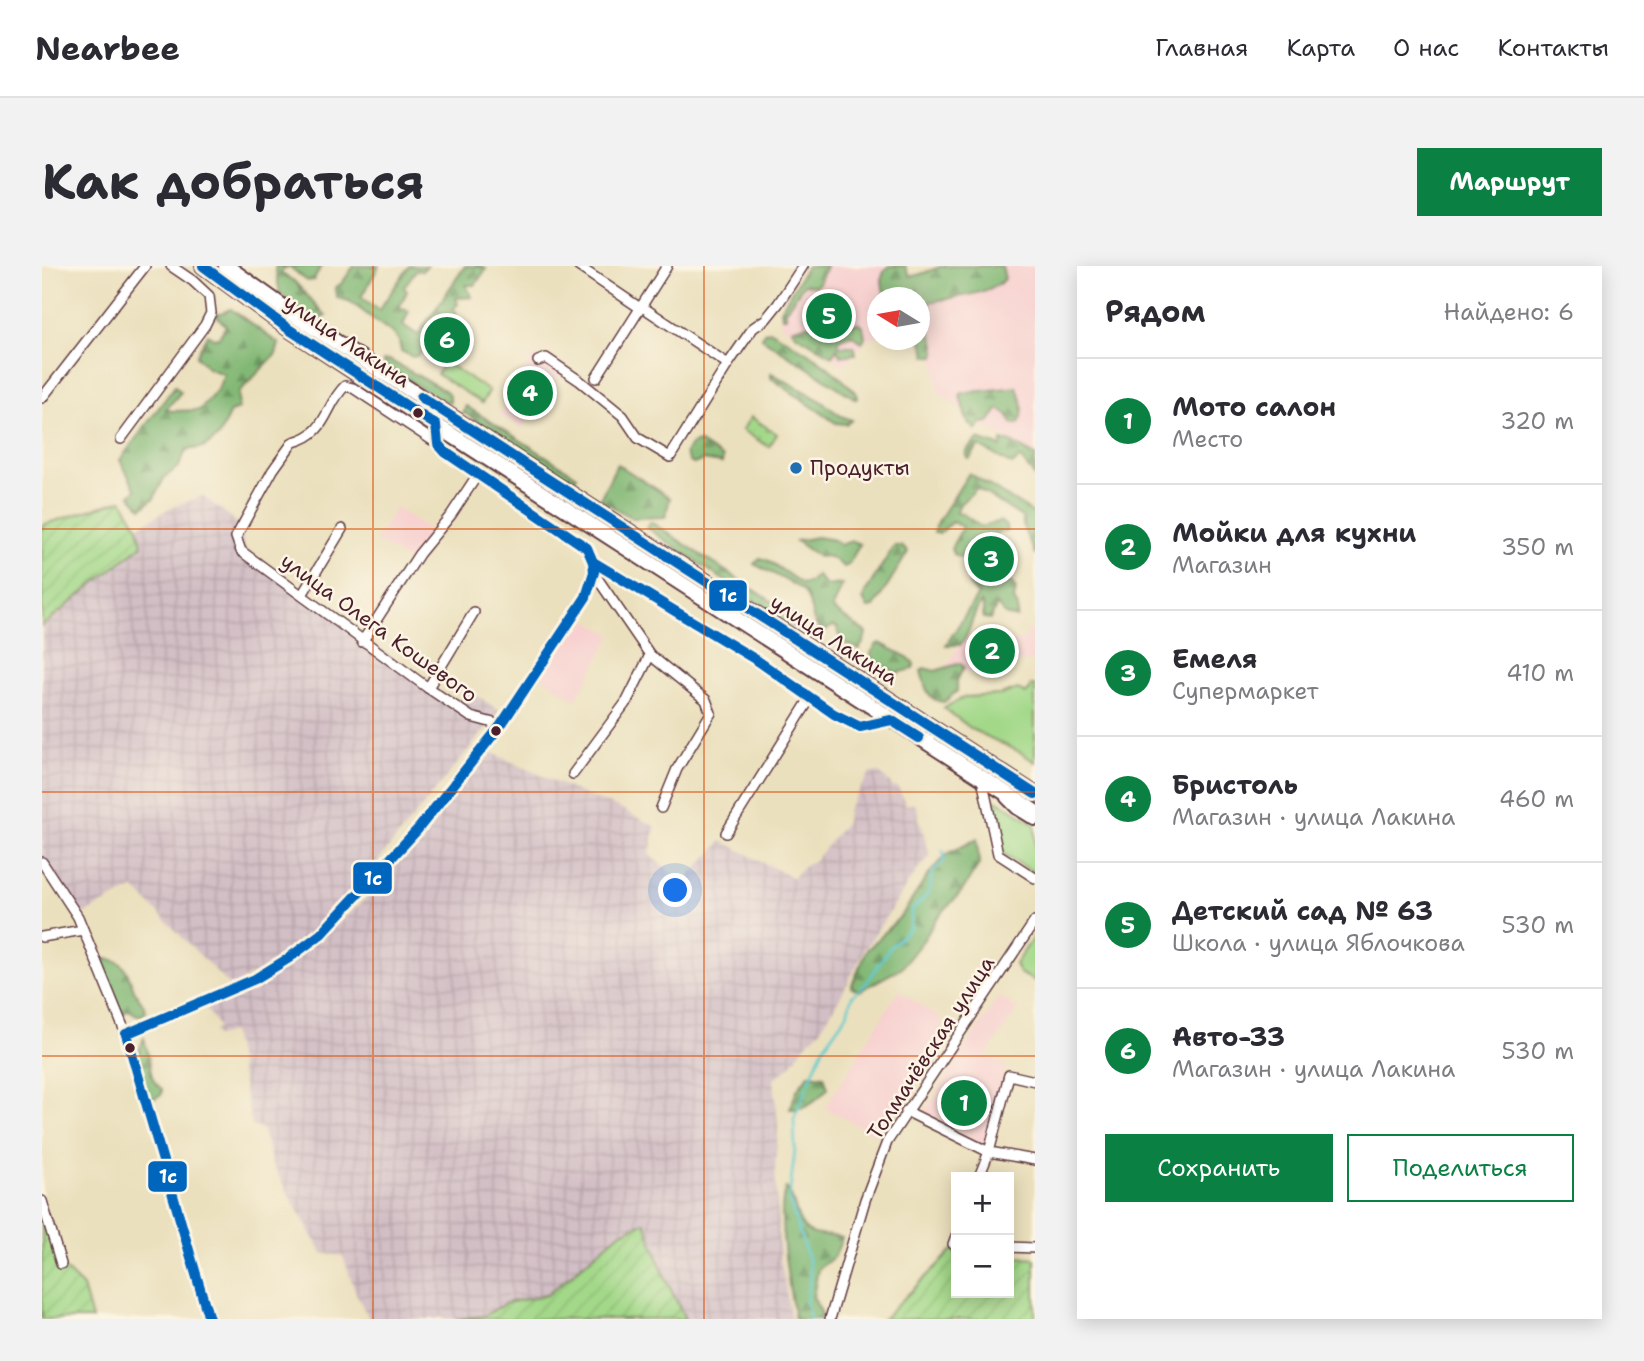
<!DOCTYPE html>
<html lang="ru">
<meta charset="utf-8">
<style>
body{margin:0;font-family:"Shantell Sans",sans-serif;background:#f2f2f3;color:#2b2b33}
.controls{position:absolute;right:21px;bottom:21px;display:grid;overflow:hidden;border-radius:0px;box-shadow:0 4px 18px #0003}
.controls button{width:63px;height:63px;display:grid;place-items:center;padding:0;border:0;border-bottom:2px solid #e1e1e2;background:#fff;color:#2b2b33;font:35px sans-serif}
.compass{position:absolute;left:825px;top:21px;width:63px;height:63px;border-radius:50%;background:#fff;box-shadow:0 4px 18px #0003;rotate:281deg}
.you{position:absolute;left:634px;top:625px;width:24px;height:24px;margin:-18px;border:5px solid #fff;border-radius:50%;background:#1a73e8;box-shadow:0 0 0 10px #1a73e833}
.badge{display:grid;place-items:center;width:46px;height:46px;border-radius:50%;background:#0b8043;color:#fff;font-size:23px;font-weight:700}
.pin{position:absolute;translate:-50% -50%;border:4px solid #fff;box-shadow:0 2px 7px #0006}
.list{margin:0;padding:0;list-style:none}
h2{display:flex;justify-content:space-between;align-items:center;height:91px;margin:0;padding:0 28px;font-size:30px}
h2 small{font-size:23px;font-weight:400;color:#7c7c81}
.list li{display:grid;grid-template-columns:46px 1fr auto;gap:21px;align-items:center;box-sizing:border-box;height:126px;padding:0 28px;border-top:2px solid #e1e1e2}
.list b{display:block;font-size:26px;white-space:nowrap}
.list p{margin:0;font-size:23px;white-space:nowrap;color:#7c7c81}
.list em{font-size:23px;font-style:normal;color:#7c7c81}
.actions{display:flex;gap:14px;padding:21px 28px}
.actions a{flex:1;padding:16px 0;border:2px solid #0b8043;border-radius:0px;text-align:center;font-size:24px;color:#0b8043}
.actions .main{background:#0b8043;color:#fff}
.map{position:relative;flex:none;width:993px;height:1053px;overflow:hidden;border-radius:0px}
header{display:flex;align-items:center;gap:42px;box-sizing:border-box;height:98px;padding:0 35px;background:#fff;border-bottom:2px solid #e1e1e2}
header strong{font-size:33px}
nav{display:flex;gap:38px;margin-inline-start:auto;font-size:24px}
.intro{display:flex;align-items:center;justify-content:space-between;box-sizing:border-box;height:168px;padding:0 42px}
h1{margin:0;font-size:49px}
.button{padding:18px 32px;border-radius:0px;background:#0b8043;color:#fff;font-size:24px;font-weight:700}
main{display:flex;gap:42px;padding:0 42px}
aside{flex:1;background:#fff;border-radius:0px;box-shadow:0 4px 18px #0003}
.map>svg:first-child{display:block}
</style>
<header>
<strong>Nearbee</strong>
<nav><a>Главная</a><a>Карта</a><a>О нас</a><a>Контакты</a></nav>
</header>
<div class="intro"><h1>Как добраться</h1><a class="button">Маршрут</a></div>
<main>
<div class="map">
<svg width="993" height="1053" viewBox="0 0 993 1053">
<defs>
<pattern id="industrial-grid" width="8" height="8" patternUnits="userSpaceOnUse" patternTransform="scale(1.75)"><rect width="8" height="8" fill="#d2bec5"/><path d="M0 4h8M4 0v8" fill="none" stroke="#b6a3a9"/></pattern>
<pattern id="forest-firs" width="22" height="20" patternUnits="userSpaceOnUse" patternTransform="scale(1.75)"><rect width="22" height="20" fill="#82b875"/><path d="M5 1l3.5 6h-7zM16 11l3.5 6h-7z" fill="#6c9560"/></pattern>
<pattern id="park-dots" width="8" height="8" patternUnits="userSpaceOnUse" patternTransform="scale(1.75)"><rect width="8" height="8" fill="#a3d889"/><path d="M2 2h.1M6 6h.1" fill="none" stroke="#8eb976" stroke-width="1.8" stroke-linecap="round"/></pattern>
<pattern id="garden-furrows" width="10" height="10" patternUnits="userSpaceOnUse" patternTransform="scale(1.75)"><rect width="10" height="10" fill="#a3d889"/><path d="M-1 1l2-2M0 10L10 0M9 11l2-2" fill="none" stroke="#8eb976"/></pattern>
</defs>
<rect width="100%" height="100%" fill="#fcf5e5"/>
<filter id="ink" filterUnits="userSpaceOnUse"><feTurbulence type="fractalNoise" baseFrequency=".0143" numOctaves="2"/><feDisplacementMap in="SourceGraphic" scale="14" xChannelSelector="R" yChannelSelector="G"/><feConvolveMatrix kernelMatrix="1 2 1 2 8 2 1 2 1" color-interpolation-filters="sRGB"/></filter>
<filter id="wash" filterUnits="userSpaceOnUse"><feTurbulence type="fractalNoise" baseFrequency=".00686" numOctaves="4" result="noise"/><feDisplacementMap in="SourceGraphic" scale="28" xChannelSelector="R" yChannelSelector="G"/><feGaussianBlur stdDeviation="1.57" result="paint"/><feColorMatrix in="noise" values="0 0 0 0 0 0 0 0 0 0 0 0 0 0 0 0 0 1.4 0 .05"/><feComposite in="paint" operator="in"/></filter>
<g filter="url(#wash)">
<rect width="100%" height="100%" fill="#ebe0bd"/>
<g fill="#f7d0cf">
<path d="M769,0H863L869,31L836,32L835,71L825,73L802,100L739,59L738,47Z"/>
<path d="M961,0H993V190L934,155L897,127L881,21Z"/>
<path d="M491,90L519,107L480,163L457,148Z"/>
<path d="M354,241L390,266L370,297L333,274Z"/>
<path d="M540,351L570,369L534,434L500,411Z"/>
<path d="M993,363V394L898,410L922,372L952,367L955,378L985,373L984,365Z"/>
<path d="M857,724L898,752L901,770L835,870L783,842Z"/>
<path d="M957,730L975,743L944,790L964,799L944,880L880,849Z"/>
</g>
<g fill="url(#industrial-grid)">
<path d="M161,230L196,257L203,283L390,421L415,437L425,423L458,445L300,639L242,690L189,721L92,622L37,650L0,594V361L100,280L96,261L128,242Z"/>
<path d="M448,486L531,524L579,543L614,561L607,589L642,616L680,575L751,612L756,605L774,593L804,556L806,542L828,507H838L851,521H856L864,539L873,538L888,590L876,603L824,681L800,728L779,763L763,779L748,800L732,813L736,861L733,903L738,991L749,1053H643L622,1009L578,967L505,1029L464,1037L442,1050L414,1053H402L399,1050L395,1053H327L314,1027L301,990L280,987L230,898L220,862L210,860L190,766L174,770L171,765L177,762L164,742L198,724L280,672L331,626Z"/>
</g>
<g fill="#a3d889" stroke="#767c5a" stroke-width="2">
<path d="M403,96L447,125L440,137L395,108Z"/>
<path d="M993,419V496L978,486L931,464L902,442L923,431L958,429L976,423L983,428L988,424V420Z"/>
<path d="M952,534L958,536L993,558V607L962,588L958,579L950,537Z"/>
<path d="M993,669V715L977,707L973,698Z"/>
</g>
<g fill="url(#forest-firs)" stroke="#666c50" stroke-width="2">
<path d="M233,0H279L272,14L265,15L248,1L239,4L240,8L252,15L284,50L275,54L238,28Z"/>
<path d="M312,0H337L319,31L337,44L367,0H385L380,5L374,4L362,21L365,25L357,42L367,45L361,59L376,69L423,0H437L444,3L433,19H424L430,31L414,32L416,38L411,43L414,49L404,56L398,54L377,89L371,91L359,85L357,75L353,69L307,35L295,32L293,22L300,17Z"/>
<path d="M765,0H784L777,17L773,20L762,18L744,44V51H740L739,43Z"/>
<path d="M847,0H863L867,10C880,11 890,1 904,0C922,0 941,0 960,0L963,13C945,30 912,30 888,36C878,58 897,73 893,90H885L878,70V32L843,31C841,19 836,9 847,0Z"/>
<path d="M189,43L237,78L234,88L197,126L196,143L188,146L177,170L163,181L144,184L137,200L122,212L112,232L100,242L88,229L94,224L78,194L133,120L139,126L124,143L130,145L158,144L176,123L182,108L167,103L154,90L166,68L171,72L177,71L184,60L174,49Z"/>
<path d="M816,57L821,60L823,71L820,77L811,69L799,72L796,76L798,80H812L814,88L798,90L795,82L790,90L752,67L750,63C770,53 795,65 816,57Z"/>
<path d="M729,65C763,84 789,100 815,128L816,132L814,133L720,72L722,66Z"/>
<path d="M347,94L404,125L408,131V136L399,134L344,100L341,95Z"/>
<path d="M729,107L776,133L799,150L810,154L804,158L794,157L729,112Z"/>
<path d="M975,121C979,133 985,147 976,158L970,157L964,147L957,143L947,156L939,157L934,164L925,155L918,130L920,127Z"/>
<path d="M424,140L535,210L530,215L421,146Z"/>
<path d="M936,173L959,181L960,175H967L993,190V211L978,192L970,199L937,180L927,193L924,190L926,183Z"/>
<path d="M657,176L681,192L680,197L661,194L652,198L647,196L643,187L650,178Z"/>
<path d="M575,198L628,232L623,251L590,252L558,233Z"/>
<path d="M927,207L993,248V289C989,275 979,265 981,252L935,222L918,238L914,247L921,248L939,261L958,255L964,260L965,265L941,270L925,289L917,291L911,288L909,282L921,261L910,256L897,268L892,266L894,259Z"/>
<path d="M609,256L758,354L752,362L605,262Z"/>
<path d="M775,271L792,274L798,279L810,275L818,278L806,299L802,301C792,295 791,288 777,291L754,275Z"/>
<path d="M852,280H859L866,286L832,341L826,342L821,333L823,327Z"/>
<path d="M718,292L727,295L760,318L767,316L775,309L784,320L800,318L790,342C800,352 813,357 824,367L822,375L817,383L799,376L795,361L791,360L781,366C766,355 772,338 762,326C754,318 723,304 712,298Z"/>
<path d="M929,313C935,314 942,316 948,316C961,315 967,309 974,323L972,334L976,341L975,352L963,349L955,339L948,353L941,352V340L939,337C928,350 930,367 918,379H904L936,329L927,319Z"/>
<path d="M838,377L867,392L872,399L871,403L855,407L833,397L829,387L835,378Z"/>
<path d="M919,397L922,401L915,414V425L902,436C885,435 883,420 879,405L882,402L893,405Z"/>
<path d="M935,573L937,598L920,625L895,652L882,673L859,702L818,725L809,721L825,684L860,649L886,609L905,588Z"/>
<path d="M67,693C83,695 86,708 91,721C94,730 101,735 104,745L101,749H95L87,744L79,748L59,695Z"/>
<path d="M102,771C103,778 106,786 107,793C109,805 108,815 120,823V828L111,833L107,831L91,786L96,788Z"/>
<path d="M767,808L782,810L786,822C776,833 763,844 748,843L755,824Z"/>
<path d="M744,922C756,935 751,956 767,966C776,972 789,967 800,972L793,990L776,1003L771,1031L779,1046L778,1053H753C748,1027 733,943 744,922Z"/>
</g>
<path fill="url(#park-dots)" stroke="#767c5a" stroke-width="2" d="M709,151L735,168L727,181L700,164Z"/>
<g fill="url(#garden-furrows)" stroke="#767c5a" stroke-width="2">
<path d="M80,234L96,261L100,279L0,360V259Z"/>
<path d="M0,943L17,998L41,1021L50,1053H0Z"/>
<path d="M603,956L622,1009L643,1053H414L442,1050L464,1037L505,1029L578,967Z"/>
<path d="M911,984H914V1027H967V990L993,993V1053H841Z"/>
</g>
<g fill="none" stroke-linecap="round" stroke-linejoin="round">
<path stroke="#5ccacf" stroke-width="2.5" d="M768,1053L764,1036L768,1013L767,996L747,933L753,883L752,852L781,782L805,748L810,730L824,718L848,681L869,661V645C877,638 888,628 889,617C890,610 886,612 891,606C895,601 899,599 903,593L901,585"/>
</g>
</g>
<g filter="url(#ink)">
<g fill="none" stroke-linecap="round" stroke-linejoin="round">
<g stroke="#623c41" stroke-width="12">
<g id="minor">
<path d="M536,0L598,42"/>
<path d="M599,40L686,98"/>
<path d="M496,95L504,92L538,115L581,150L596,172L628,191L686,98L711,62L724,53L736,38L761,0"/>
<path d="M554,112L625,0"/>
<path d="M0,132L103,0"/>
<path d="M79,173L163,59L169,47L167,30L151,15L129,0"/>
<path d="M396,178L311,122L303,120C282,140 286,168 251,176L231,204L194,271L199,285L386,422L429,451L459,459"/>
<path d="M553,297L716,395L792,448L818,461L849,454"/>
<path d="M260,329L300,263"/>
<path d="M320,376L377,288L409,249L436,208"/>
<path d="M608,389L664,434L669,447L635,503L619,542"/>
<path d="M386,422L432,346"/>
<path d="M531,508L585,435L608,389L553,309"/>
<path d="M940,513L956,588L993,612"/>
<path d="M684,567L769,431"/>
<path d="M0,596L36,651L84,768L167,1053"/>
<path d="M0,671L41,664"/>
<path d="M84,768L213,713L247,692L279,668L376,563L431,495L459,459L544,331C553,309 557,304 545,282L403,186L396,178L394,159"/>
<path d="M864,845L947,886L993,894"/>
<path d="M937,911L947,886L967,809L993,815"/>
<path d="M0,935L19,998"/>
<path d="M914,970L911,978H914"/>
<path d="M967,981L993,982"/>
<path d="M788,1053L823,934L845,876L993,655"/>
</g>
</g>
<g stroke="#623c41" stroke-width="14">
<path id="tertiary" d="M964,532L975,543L993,554"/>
</g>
<g stroke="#623c41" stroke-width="18">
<g id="trunk">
<path d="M161,0L248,64L309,104L993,546"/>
<path d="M184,0L254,50L993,528"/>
</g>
</g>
<use href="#minor" stroke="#fff" stroke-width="9"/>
<use href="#tertiary" stroke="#fff" stroke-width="10"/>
<use href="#trunk" stroke="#fff" stroke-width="14"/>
<g stroke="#fcf5e5" stroke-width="16">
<g id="bus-1">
<path d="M379,131L993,528"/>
<path d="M553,297L716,395L792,448L818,461L849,454L877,472"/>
<path d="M84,768L213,713L247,692L279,668L376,563L459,459L544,331L552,306L551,296L545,282L403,186L396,178L394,159L248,64L161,0"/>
<path d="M84,768L167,1053"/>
</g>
</g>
<use href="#bus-1" stroke="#0065bd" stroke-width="10"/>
</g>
</g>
<path fill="none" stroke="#d8530f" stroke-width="2" stroke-opacity="0.55" d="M331,0V1053M662,0V1053M0,263H993M0,526H993M0,790H993"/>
<g fill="#4a1f2b" stroke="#fcf5e5" stroke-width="2.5">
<circle cx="376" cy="147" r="6"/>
<circle cx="454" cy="465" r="6"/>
<circle cx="88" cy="782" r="6"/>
</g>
<circle fill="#1f6fb2" stroke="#fcf5e5" stroke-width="2.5" cx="754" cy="202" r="7"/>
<g text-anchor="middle" stroke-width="5" stroke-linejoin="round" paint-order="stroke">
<g font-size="21" fill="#4a1f2b" stroke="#fcf5e5">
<text transform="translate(305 75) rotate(34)" y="7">улица Лакина</text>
<text transform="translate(337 362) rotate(36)" y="7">улица Олега Кошевого</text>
<text transform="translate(792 374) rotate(33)" y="7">улица Лакина</text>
<text transform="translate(889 782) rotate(-57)" y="7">Толмачёвская улица</text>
</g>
<g font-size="21" fill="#4a1f2b" stroke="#fcf5e5" text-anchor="start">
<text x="768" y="209">Продукты</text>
</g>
</g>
<g stroke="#fcf5e5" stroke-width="2.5">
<rect x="666" y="313" width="40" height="33" rx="7" fill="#0065bd"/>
<rect x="310" y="595" width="41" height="34" rx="7" fill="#0065bd"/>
<rect x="105" y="894" width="41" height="33" rx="7" fill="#0065bd"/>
</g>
<g font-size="19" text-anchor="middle" font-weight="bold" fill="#fff">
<text x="686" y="336">1с</text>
<text x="331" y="619">1с</text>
<text x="126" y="917">1с</text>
</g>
</svg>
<div class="controls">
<button>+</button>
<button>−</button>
</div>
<svg class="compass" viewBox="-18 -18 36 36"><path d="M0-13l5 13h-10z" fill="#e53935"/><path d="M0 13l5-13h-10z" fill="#7c7c81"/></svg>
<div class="you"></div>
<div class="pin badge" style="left:922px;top:837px">1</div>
<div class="pin badge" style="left:950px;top:385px">2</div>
<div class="pin badge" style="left:949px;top:293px">3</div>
<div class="pin badge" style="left:488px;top:127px">4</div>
<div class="pin badge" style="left:787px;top:50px">5</div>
<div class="pin badge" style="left:405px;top:74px">6</div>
</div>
<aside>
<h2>Рядом<small>Найдено: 6</small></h2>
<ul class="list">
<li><span class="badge">1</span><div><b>Мото салон</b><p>Место</p></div><em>320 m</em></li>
<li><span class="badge">2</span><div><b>Мойки для кухни</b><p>Магазин</p></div><em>350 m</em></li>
<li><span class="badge">3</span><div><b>Емеля</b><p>Супермаркет</p></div><em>410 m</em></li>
<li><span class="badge">4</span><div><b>Бристоль</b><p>Магазин · улица Лакина</p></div><em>460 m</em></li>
<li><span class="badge">5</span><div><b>Детский сад № 63</b><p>Школа · улица Яблочкова</p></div><em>530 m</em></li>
<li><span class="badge">6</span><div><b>Авто-33</b><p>Магазин · улица Лакина</p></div><em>530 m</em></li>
</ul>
<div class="actions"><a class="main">Сохранить</a><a>Поделиться</a></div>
</aside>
</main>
